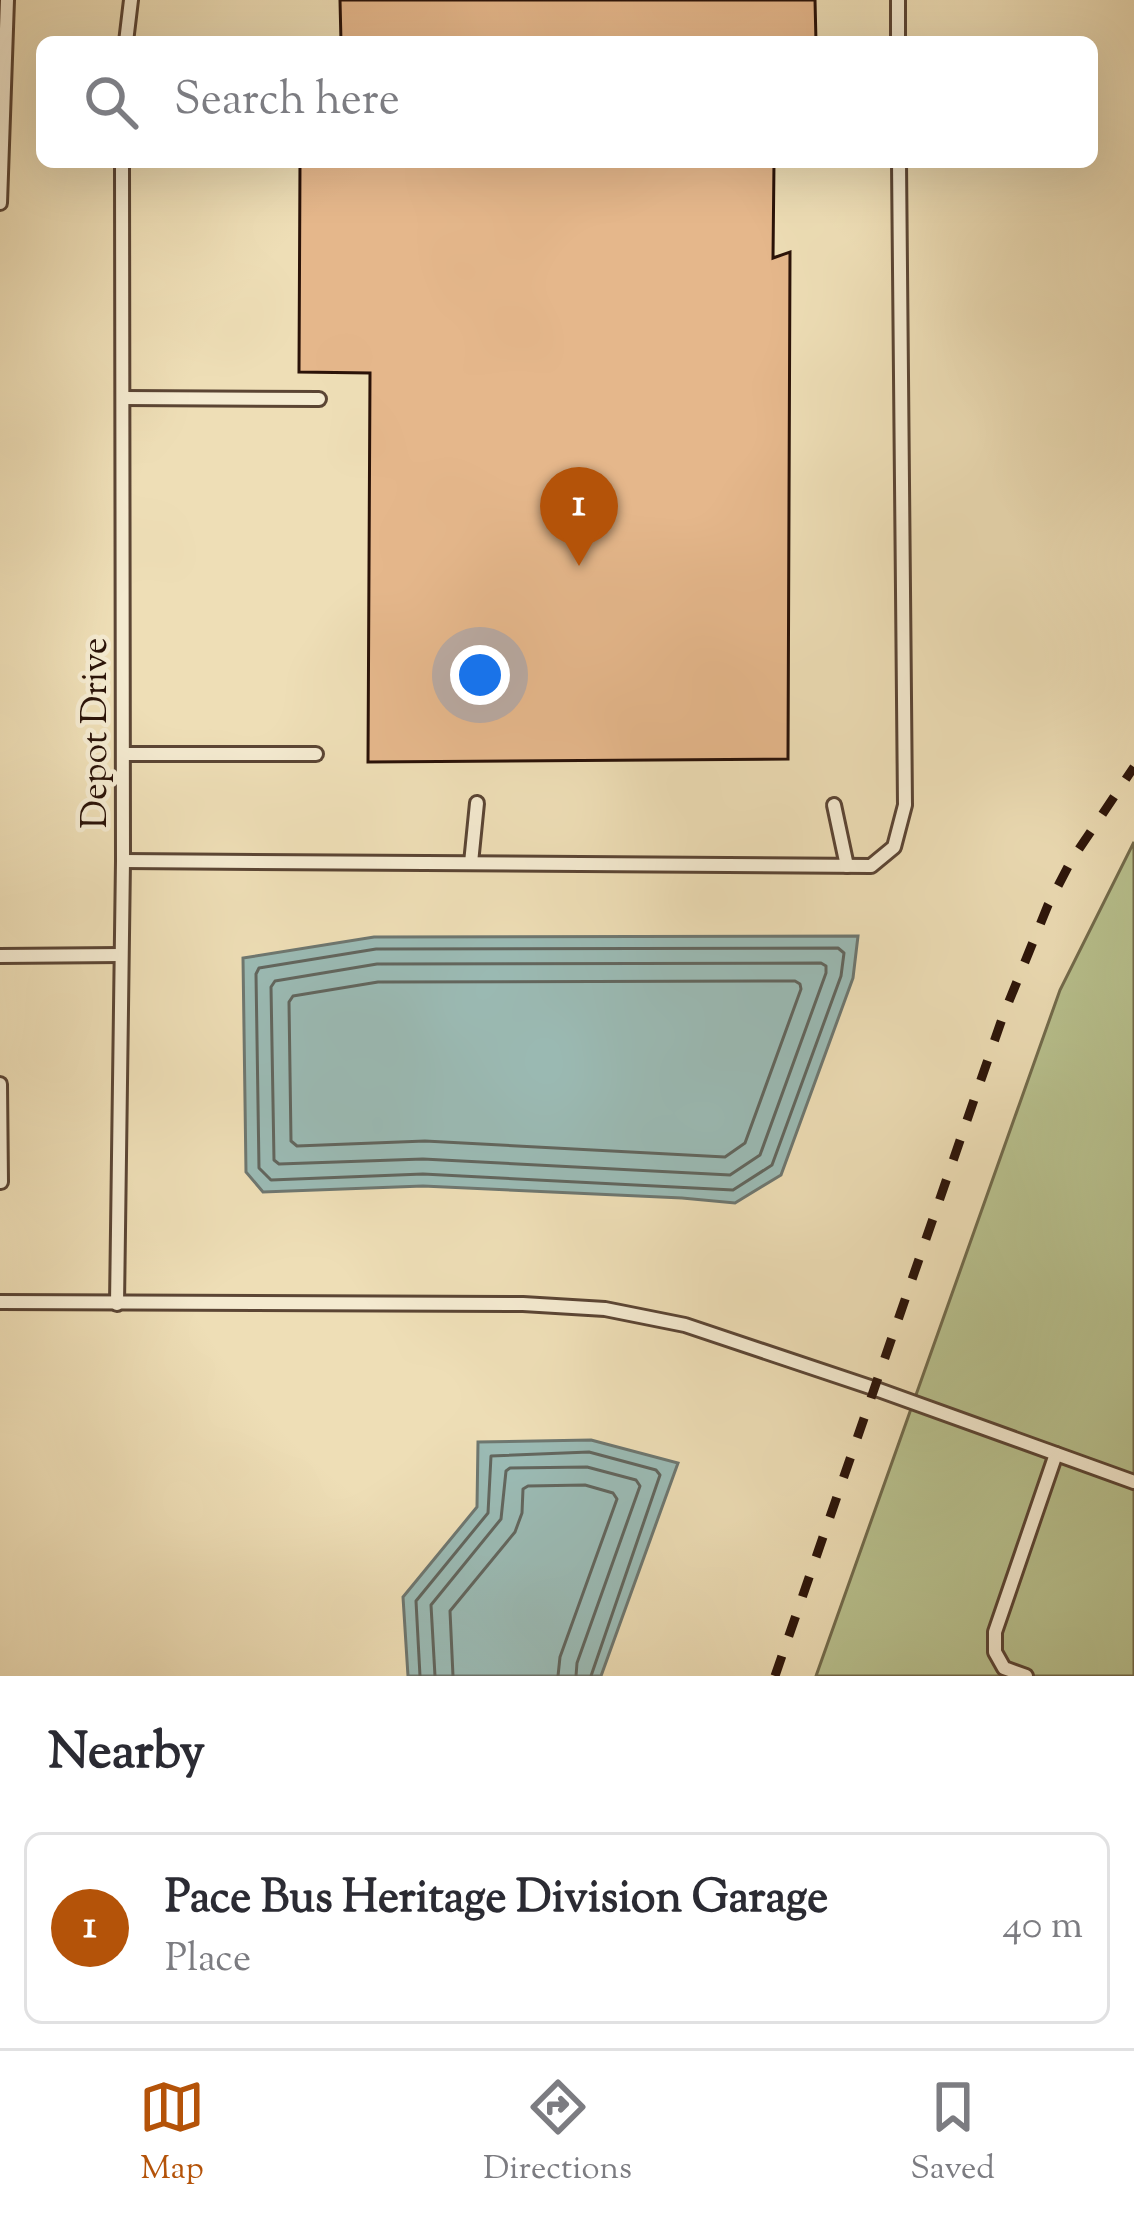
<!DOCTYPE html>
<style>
body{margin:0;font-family:"Sorts Mill Goudy",serif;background:#f2f2f3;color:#2b2b33}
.you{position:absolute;left:480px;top:675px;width:42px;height:42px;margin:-30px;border:9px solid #fff;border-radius:50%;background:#1a73e8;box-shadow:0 0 0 18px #1a73e833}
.badge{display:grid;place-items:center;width:78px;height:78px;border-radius:50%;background:#b45309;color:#fff;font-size:39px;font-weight:700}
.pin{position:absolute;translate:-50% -99px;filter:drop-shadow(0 3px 6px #0008)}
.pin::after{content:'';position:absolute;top:63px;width:42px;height:36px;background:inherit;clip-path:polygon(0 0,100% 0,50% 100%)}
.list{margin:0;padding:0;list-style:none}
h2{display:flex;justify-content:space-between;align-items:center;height:156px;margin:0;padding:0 48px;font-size:51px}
h2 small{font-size:39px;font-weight:400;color:#7c7c81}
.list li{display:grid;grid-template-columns:78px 1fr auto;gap:36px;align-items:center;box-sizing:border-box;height:192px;margin:0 24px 24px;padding:0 24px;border:3px solid #e1e1e2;border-radius:18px}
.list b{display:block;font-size:45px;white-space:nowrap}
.list p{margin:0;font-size:39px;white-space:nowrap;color:#7c7c81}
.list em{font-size:39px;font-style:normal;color:#7c7c81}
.icon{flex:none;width:66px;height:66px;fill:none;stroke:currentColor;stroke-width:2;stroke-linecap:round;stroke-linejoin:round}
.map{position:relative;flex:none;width:1134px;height:1676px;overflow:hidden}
.search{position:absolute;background:#fff;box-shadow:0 12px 48px #0002;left:36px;right:36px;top:36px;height:132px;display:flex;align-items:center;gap:30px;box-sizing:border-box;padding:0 42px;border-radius:18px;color:#7c7c81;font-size:45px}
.sheet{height:372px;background:#fff}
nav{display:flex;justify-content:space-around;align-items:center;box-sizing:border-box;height:168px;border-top:3px solid #e1e1e2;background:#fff;font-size:33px;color:#7c7c81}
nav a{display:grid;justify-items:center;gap:6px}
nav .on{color:#b45309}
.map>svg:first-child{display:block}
</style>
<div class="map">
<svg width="1134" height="1676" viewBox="0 0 1134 1676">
<rect width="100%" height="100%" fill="#eedeb6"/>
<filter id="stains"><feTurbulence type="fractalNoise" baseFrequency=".00167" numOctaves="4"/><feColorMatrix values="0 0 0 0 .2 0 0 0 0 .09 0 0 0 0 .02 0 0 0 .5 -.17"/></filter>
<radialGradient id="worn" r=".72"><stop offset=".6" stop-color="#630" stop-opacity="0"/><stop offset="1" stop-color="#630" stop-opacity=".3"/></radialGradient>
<path fill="#b8c18e" stroke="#716a4b" stroke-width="3" d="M1134,842V1676H816L1060,990Z"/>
<g fill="#9bbbb5" stroke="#6e7770" stroke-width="3">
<path d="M858,936L853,978L781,1175L735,1203L682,1198L423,1186L263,1192L246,1172L243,958L374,937Z"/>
<path d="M591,1440L678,1463L601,1676H408L403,1597L477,1507L478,1442Z"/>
</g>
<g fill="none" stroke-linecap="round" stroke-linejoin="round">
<g stroke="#62665e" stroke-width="3">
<path d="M838,948L844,953L841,976L772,1165L733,1190L423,1174L271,1180L259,1168L256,974L259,968L376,949Z"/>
<path d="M821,963L826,966V973L760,1155L730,1175L423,1159L279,1164L274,1160L271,987L275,981L377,964Z"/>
<path d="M795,981L800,984L801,989L745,1143L725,1157L425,1141L297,1146L291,1141L289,1002L293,996L378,982Z"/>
<path d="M420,1676L416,1601L488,1513L491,1456L589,1452L656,1470L660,1475L591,1676"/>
<path d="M435,1676L431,1605L501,1519L506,1471L510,1468L587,1467L636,1480L640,1486L577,1663L576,1676"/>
<path d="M453,1676L450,1611L515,1532L522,1513L523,1489L528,1486L585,1485L613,1493L617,1499L560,1657L558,1676"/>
</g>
</g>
<g fill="#e5b78b" stroke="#2a1208" stroke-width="3">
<path d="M340,0H815L816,42H341Z"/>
<path d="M300,162H774L773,258L790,252L788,759L368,762L370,373L299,372Z"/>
</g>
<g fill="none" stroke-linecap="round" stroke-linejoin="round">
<g stroke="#5b4534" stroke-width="18">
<g id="service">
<path d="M898,0V42"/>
<path d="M126,42L131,0"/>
<path d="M0,203L7,0"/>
<path d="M123,398L319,399"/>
<path d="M123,754H316"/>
<path d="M834,805L847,866"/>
<path d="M123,861L871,866L894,847L905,805L899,162"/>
<path d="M471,863L477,803"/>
<path d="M0,956L121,955"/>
<path d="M0,1084L1,1182"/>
<path d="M0,1302L523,1304L605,1309L685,1325L876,1389L1134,1482"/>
<path d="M117,1304L123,861L122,162"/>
<path d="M1026,1676L1004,1668L995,1652V1632L1056,1454"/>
</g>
</g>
<use href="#service" stroke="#f4ead0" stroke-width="12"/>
<path stroke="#2a1208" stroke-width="9" stroke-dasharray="21 21" stroke-linecap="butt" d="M775,1676L1003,1016L1048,905L1071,861L1134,767"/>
</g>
<g text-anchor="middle" stroke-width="9" stroke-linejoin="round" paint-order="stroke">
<g font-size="36" fill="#2a1208" stroke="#f4ead0">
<text transform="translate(93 733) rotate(-90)" y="13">Depot Drive</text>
</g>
</g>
<rect width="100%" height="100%" filter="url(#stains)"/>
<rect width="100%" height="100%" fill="url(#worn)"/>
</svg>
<div class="you"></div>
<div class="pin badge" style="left:579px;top:566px">1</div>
<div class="search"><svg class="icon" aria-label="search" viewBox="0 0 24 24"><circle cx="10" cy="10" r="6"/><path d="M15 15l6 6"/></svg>Search here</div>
</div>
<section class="sheet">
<h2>Nearby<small></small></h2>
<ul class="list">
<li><span class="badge">1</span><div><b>Pace Bus Heritage Division Garage</b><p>Place</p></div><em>40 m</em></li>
</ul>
</section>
<nav>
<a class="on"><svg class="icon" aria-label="map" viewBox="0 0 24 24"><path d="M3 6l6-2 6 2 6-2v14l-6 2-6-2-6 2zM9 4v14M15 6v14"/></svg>Map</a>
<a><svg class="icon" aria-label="directions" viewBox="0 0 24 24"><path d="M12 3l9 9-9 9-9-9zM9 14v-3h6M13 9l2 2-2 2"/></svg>Directions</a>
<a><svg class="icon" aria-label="saved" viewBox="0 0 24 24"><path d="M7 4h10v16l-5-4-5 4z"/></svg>Saved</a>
</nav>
